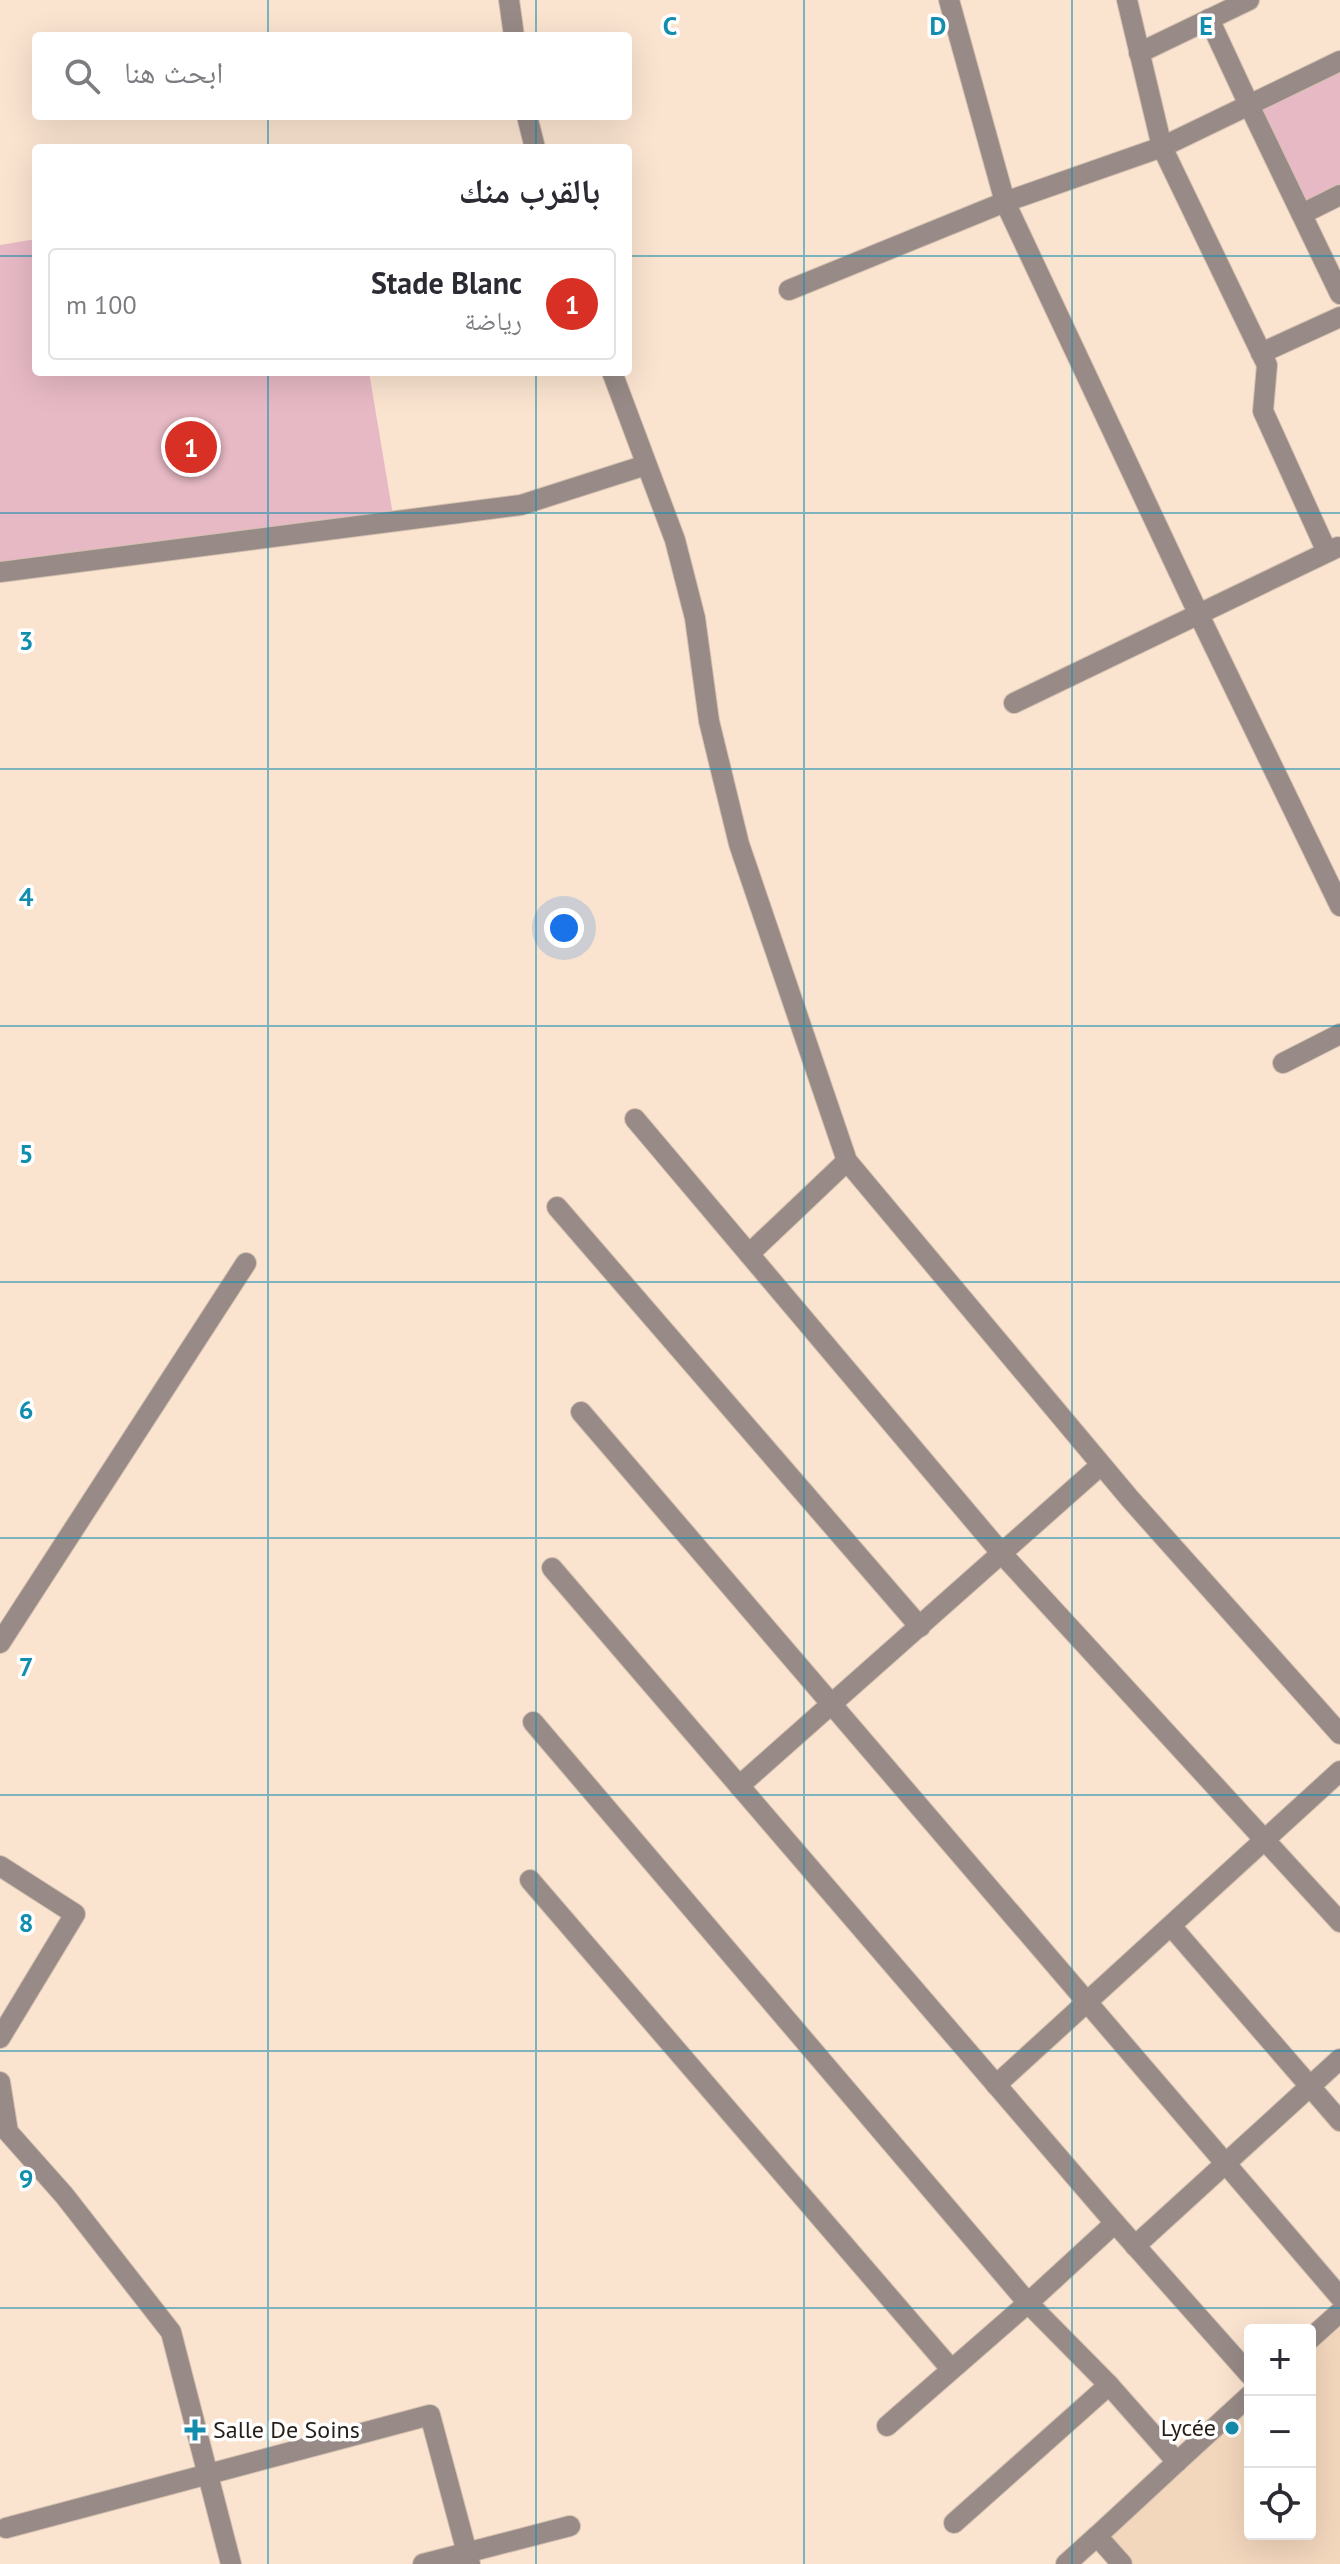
<!DOCTYPE html>
<html lang="ar">
<meta charset="utf-8">
<style>
body{margin:0;font-family:"PT Sans","Noto Naskh Arabic",sans-serif;background:#f2f2f3;color:#2b2b33;direction:rtl}
.controls{position:absolute;right:24px;bottom:24px;display:grid;overflow:hidden;border-radius:8px;box-shadow:0 8px 32px #0002}
.controls button{width:72px;height:72px;display:grid;place-items:center;padding:0;border:0;border-bottom:2px solid #e1e1e2;background:#fff;color:#2b2b33;font:40px sans-serif}
.you{position:absolute;left:564px;top:928px;width:28px;height:28px;margin:-20px;border:6px solid #fff;border-radius:50%;background:#1a73e8;box-shadow:0 0 0 12px #1a73e833}
.badge{display:grid;place-items:center;width:52px;height:52px;border-radius:50%;background:#d93025;color:#fff;font-size:26px;font-weight:700}
.pin{position:absolute;translate:-50% -50%;border:4px solid #fff;box-shadow:0 2px 8px #0006}
.list{margin:0;padding:0;list-style:none}
h2{display:flex;justify-content:space-between;align-items:center;height:104px;margin:0;padding:0 32px;font-size:34px}
h2 small{font-size:26px;font-weight:400;color:#7c7c81}
.list li{display:grid;grid-template-columns:52px 1fr auto;gap:24px;align-items:center;box-sizing:border-box;height:112px;margin:0 16px 16px;padding:0 16px;border:2px solid #e1e1e2;border-radius:8px}
.list b{display:block;font-size:30px;white-space:nowrap}
.list p{margin:0;font-size:26px;white-space:nowrap;color:#7c7c81}
.list em{font-size:26px;font-style:normal;color:#7c7c81}
.icon{flex:none;width:44px;height:44px;fill:none;stroke:currentColor;stroke-width:2;stroke-linecap:round;stroke-linejoin:round}
.map{position:relative;flex:none;width:1340px;height:2564px;overflow:hidden;direction:ltr}
.search{position:absolute;background:#fff;box-shadow:0 8px 32px #0002;left:32px;top:32px;width:600px;height:88px;display:flex;align-items:center;gap:20px;box-sizing:border-box;padding:0 28px;border-radius:8px;color:#7c7c81;font-size:30px}
.panel{position:absolute;background:#fff;box-shadow:0 8px 32px #0002;left:32px;top:144px;width:600px;height:232px;border-radius:8px;direction:rtl}
.map>svg:first-child{display:block}
</style>
<div class="map">
<svg width="1340" height="2564" viewBox="0 0 1340 2564">
<rect width="100%" height="100%" fill="#fae4d0"/>
<path fill="#f3d7bd" d="M1340,2312V2564H1122L1097,2536L1250,2395V2534H1310V2339Z"/>
<g fill="#e7b9c5">
<path d="M1340,60V195L1302,214L1249,105Z"/>
<path d="M36,239V372H369L394,521L0,572V245Z"/>
</g>
<g fill="none" stroke-linecap="round" stroke-linejoin="round">
<g stroke="#d4c0af" stroke-width="22">
<g id="street">
<path d="M509,0L514,36"/>
<path d="M949,0L1005,202L1199,615L1340,906"/>
<path d="M1127,0L1162,147L1249,105L1340,294"/>
<path d="M1209,19L1249,105L1340,61"/>
<path d="M1139,53L1249,0"/>
<path d="M527,116L535,148"/>
<path d="M1302,214L1340,195"/>
<path d="M789,290L1005,202L1162,147L1267,365L1263,411L1327,552"/>
<path d="M1261,353L1340,317"/>
<path d="M612,372L675,540L695,618L709,721L739,844L847,1161L1131,1500L1340,1734"/>
<path d="M0,572L521,505L646,465"/>
<path d="M1014,703L1338,547"/>
<path d="M1283,1063L1340,1034"/>
<path d="M635,1119L1003,1555L1340,1922"/>
<path d="M557,1207L920,1627"/>
<path d="M749,1254L847,1161"/>
<path d="M581,1412L1340,2297"/>
<path d="M552,1568L1115,2223L1250,2375"/>
<path d="M0,1643L246,1263"/>
<path d="M533,1722L1028,2303L1109,2385L954,2523"/>
<path d="M739,1786L1101,1465"/>
<path d="M0,1866L75,1914L0,2038"/>
<path d="M530,1880L951,2369"/>
<path d="M1171,1926L1340,2121"/>
<path d="M0,2082L8,2132L64,2195L171,2332L231,2564"/>
<path d="M996,2085L1340,1771"/>
<path d="M1135,2246L1340,2059"/>
<path d="M1310,2339L1340,2312"/>
<path d="M1109,2385L1177,2462L1097,2536L1122,2564"/>
<path d="M887,2426L1028,2303L1115,2223"/>
<path d="M1177,2462L1250,2395"/>
<path d="M6,2528L430,2415L470,2564"/>
<path d="M423,2564L570,2526"/>
<path d="M1066,2564L1097,2536"/>
</g>
</g>
<use href="#street" stroke="#978a87" stroke-width="20"/>
</g>
<path fill="none" stroke="#128dae" stroke-width="2" stroke-opacity="0.55" d="M268,0V36M536,0V36M804,0V2564M1072,0V2564M268,116V148M536,116V148M0,256H36M628,256H1340M268,372V2564M536,372V2564M0,513H1340M0,769H1340M0,1026H1340M0,1282H1340M0,1538H1340M0,1795H1340M0,2051H1340M0,2308H1340"/>
<g fill="#128dae" stroke="#fff" stroke-width="3">
<circle cx="1232" cy="2428" r="8"/>
<path d="M191 2418h8v8h8v8h-8v8h-8v-8h-8v-8h8z"/>
</g>
<g text-anchor="middle" stroke-width="7" stroke-linejoin="round" paint-order="stroke">
<g font-size="24" fill="#261e17" stroke="#fff" text-anchor="end">
<text x="1216" y="2436">Lycée</text>
<text x="213" y="2438" text-anchor="start">Salle De Soins</text>
</g>
</g>
<g font-size="26" text-anchor="middle" font-weight="bold" fill="#128dae" stroke="#fff" stroke-width="7" stroke-linejoin="round" paint-order="stroke">
<text x="670" y="35">C</text>
<text x="938" y="35">D</text>
<text x="1206" y="35">E</text>
<text x="26" y="650">3</text>
<text x="26" y="906">4</text>
<text x="26" y="1163">5</text>
<text x="26" y="1419">6</text>
<text x="26" y="1676">7</text>
<text x="26" y="1932">8</text>
<text x="26" y="2188">9</text>
</g>
</svg>
<div class="controls">
<button>+</button>
<button>−</button>
<button><svg class="icon" aria-label="locate" viewBox="0 0 24 24"><circle cx="12" cy="12" r="6"/><path d="M12 2v4M12 18v4M2 12h4M18 12h4"/></svg></button>
</div>
<div class="you"></div>
<div class="pin badge" style="left:191px;top:447px">1</div>
<div class="search"><svg class="icon" aria-label="search" viewBox="0 0 24 24"><circle cx="10" cy="10" r="6"/><path d="M15 15l6 6"/></svg>ابحث هنا</div>
<section class="panel">
<h2>بالقرب منك<small></small></h2>
<ul class="list">
<li><span class="badge">1</span><div><b>Stade Blanc</b><p>رياضة</p></div><em>100 m</em></li>
</ul>
</section>
</div>
